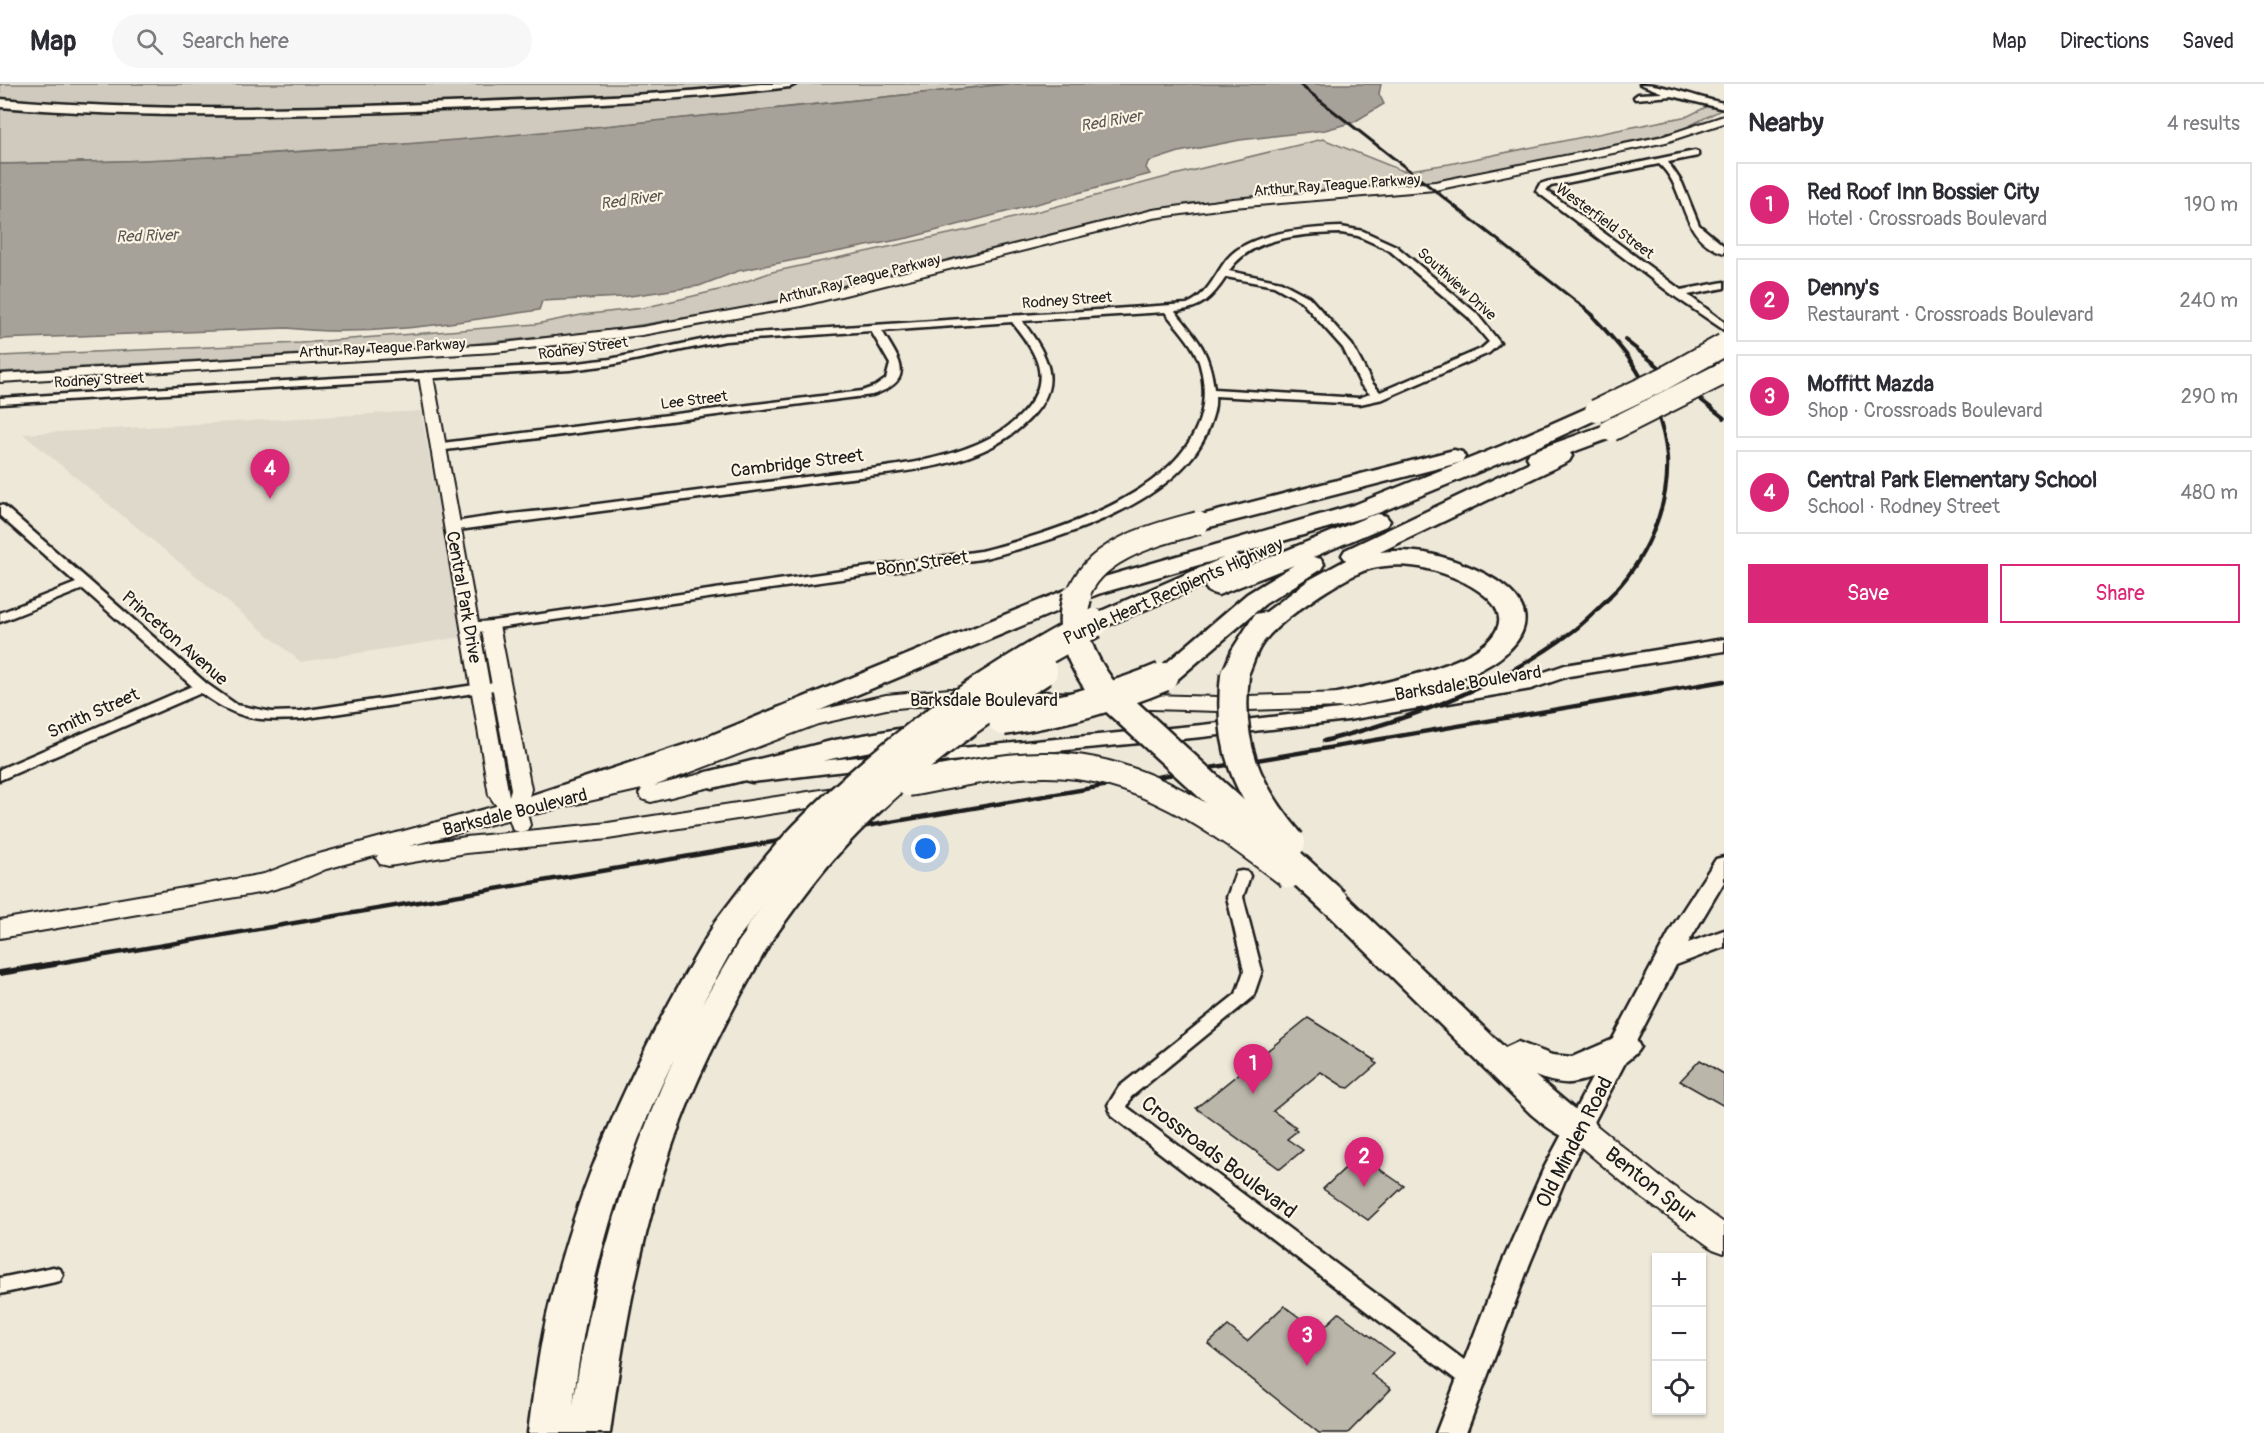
<!DOCTYPE html>
<meta charset="utf-8">
<style>
body{margin:0;font-family:Pangolin,sans-serif;background:#f7f7f7;color:#2b2b33}
.controls{position:absolute;right:18px;bottom:18px;display:grid;overflow:hidden;border-radius:0px;box-shadow:0 2px 4px #0004}
.controls button{width:54px;height:54px;display:grid;place-items:center;padding:0;border:0;border-bottom:2px solid #e1e1e2;background:#fff;color:#2b2b33;font:30px sans-serif}
.you{position:absolute;left:926px;top:765px;width:21px;height:21px;margin:-15px;border:4px solid #fff;border-radius:50%;background:#1a73e8;box-shadow:0 0 0 9px #1a73e833}
.badge{display:grid;place-items:center;width:39px;height:39px;border-radius:50%;background:#db2777;color:#fff;font-size:20px;font-weight:700}
.pin{position:absolute;translate:-50% -50px;filter:drop-shadow(0 2px 3px #0008)}
.pin::after{content:'';position:absolute;top:32px;width:21px;height:18px;background:inherit;clip-path:polygon(0 0,100% 0,50% 100%)}
.list{margin:0;padding:0;list-style:none}
h2{display:flex;justify-content:space-between;align-items:center;height:78px;margin:0;padding:0 24px;font-size:26px}
h2 small{font-size:20px;font-weight:400;color:#7c7c81}
.list li{display:grid;grid-template-columns:39px 1fr auto;gap:18px;align-items:center;box-sizing:border-box;height:84px;margin:0 12px 12px;padding:0 12px;border:2px solid #e1e1e2;border-radius:0px}
.list b{display:block;font-size:22px;white-space:nowrap}
.list p{margin:0;font-size:20px;white-space:nowrap;color:#7c7c81}
.list em{font-size:20px;font-style:normal;color:#7c7c81}
.actions{display:flex;gap:12px;padding:18px 24px}
.actions a{flex:1;padding:14px 0;border:2px solid #db2777;border-radius:0px;text-align:center;font-size:21px;color:#db2777}
.actions .main{background:#db2777;color:#fff}
.icon{flex:none;width:33px;height:33px;fill:none;stroke:currentColor;stroke-width:2;stroke-linecap:round;stroke-linejoin:round}
.map{position:relative;flex:none;width:1724px;height:1349px;overflow:hidden}
header{display:flex;align-items:center;gap:36px;box-sizing:border-box;height:84px;padding:0 30px;background:#fff;border-bottom:2px solid #e1e1e2}
header strong{font-size:28px}
nav{display:flex;gap:33px;margin-inline-start:auto;font-size:21px}
.search{width:420px;height:54px;background:#f7f7f7;display:flex;align-items:center;gap:15px;box-sizing:border-box;padding:0 21px;border-radius:33px;color:#7c7c81;font-size:22px}
main{display:flex}
aside{flex:1;background:#fff}
.map>svg:first-child{display:block}
</style>
<header>
<strong>Map</strong>
<div class="search"><svg class="icon" aria-label="search" viewBox="0 0 24 24"><circle cx="10" cy="10" r="6"/><path d="M15 15l6 6"/></svg>Search here</div>
<nav><a>Map</a><a>Directions</a><a>Saved</a></nav>
</header>
<main>
<div class="map">
<svg width="1724" height="1349" viewBox="0 0 1724 1349">
<rect width="100%" height="100%" fill="#eee8d9"/>
<filter id="ink" filterUnits="userSpaceOnUse"><feTurbulence type="fractalNoise" baseFrequency=".0167" numOctaves="2"/><feDisplacementMap in="SourceGraphic" scale="12" xChannelSelector="R" yChannelSelector="G"/><feConvolveMatrix kernelMatrix="1 2 1 2 8 2 1 2 1" color-interpolation-filters="sRGB"/></filter>
<g filter="url(#ink)">
<path fill="#ded9cb" d="M421,327L462,553L301,578L23,350Z"/>
<g fill="#cfcabd" stroke="#76736c" stroke-width="1.5">
<path d="M0,0H1008L485,55L167,76L0,80Z"/>
<path d="M1708,22L1721,26L1681,46L1660,51L1517,81L1410,102L1190,119L1108,136L793,214L720,228L604,247L471,260L0,288V272L301,259L536,240L581,231L643,224L727,204L772,188L972,145L1170,92L1323,55L1403,87L1449,80L1688,32Z"/>
</g>
<path fill="#a7a299" stroke="#6f6c67" stroke-width="1.5" d="M1008,0H1381L1379,10L1384,20L1354,38L1325,46L1240,56L1179,68L1148,78L1146,84L1150,90L908,154L738,187L699,202L623,213L542,217L539,226C457,238 370,254 287,244L0,255V80C338,76 672,35 1008,0Z"/>
<g fill="#bab6aa" stroke="#1c1c1c" stroke-width="1.5">
<path d="M1308,934L1375,976L1374,977L1377,980L1349,1004L1344,1003L1321,988L1273,1027L1296,1043L1294,1045L1297,1047L1287,1055L1303,1066L1280,1085L1196,1024Z"/>
<path d="M1700,976L1724,990V1022L1680,997Z"/>
<path d="M1359,1071L1404,1102L1368,1136L1323,1105Z"/>
<path d="M1284,1222L1319,1248L1339,1229L1393,1269L1371,1290L1391,1305L1348,1349H1319L1208,1260L1228,1242L1247,1257Z"/>
</g>
<g fill="none" stroke-linecap="round" stroke-linejoin="round">
<g stroke="#1c1c1c" stroke-width="5">
<g id="minor">
<path d="M1640,0C1665,0 1698,14 1724,19V25L1672,12L1635,15L1634,13L1638,10L1663,9Z"/>
<path d="M1695,67L1698,68V72L1668,78L1682,99L1699,141L1724,162V169C1677,153 1689,107 1659,80L1551,102L1546,106L1681,206L1724,198V204L1688,211L1724,238V246L1674,212L1536,107L1540,100L1546,98Z"/>
<path d="M1341,143L1363,147L1396,162L1476,229L1500,259L1489,269L1383,315L1360,320L1215,312C1216,323 1213,332 1209,343C1182,420 1053,457 981,475L490,545L485,544L483,541L485,538L981,467C1064,446 1231,396 1200,281C1195,261 1177,244 1165,228L1022,237C1052,276 1065,305 1022,342C975,384 901,388 842,395C805,400 767,405 730,410C637,422 544,435 451,447L447,446L445,443L447,440C486,431 528,429 568,424C653,413 737,402 821,391C873,384 928,381 977,360C1001,350 1027,332 1037,307C1047,280 1027,258 1012,238L882,247C899,276 918,296 872,311L438,367L432,363L434,360L862,307L876,302L886,295L890,280L871,247L725,257L610,281L570,286L0,320V314L570,280L610,275L725,251L1187,220C1208,211 1214,192 1227,175C1249,148 1308,144 1341,143ZM1341,149L1358,152L1389,166L1468,233L1489,258L1481,265L1380,308L1372,299L1352,261L1309,213L1281,198L1229,187C1252,152 1303,150 1341,149ZM1226,193L1274,202L1301,217L1343,264L1361,301L1370,310L1359,314L1214,305C1210,268 1198,255 1175,227C1201,225 1212,214 1226,193Z"/>
<path d="M0,421L4,422L207,600L237,621L272,628L301,627L501,597L508,601L501,605L301,635C255,637 239,636 201,609L0,696V685L192,602L83,505L0,538V529L76,499L0,432Z"/>
<path d="M1242,787L1248,788L1250,792L1243,813L1262,887L1253,913L1131,1013L1127,1023L1480,1288L1483,1295L1480,1302L1472,1304L1464,1302L1112,1032L1108,1021L1119,1003L1236,910L1244,887L1227,813L1236,788Z"/>
<path d="M53,1183L60,1185L63,1191L60,1197L0,1210V1194Z"/>
</g>
</g>
<g stroke="#1c1c1c" stroke-width="4">
<g id="tertiary">
<path d="M1724,32V39L1666,58L1435,106L1233,123L1153,134L801,222L642,251L495,268L0,298V290L495,260L642,243L801,214L1153,126L1233,115L1435,98L1664,52Z"/>
<path d="M426,288L433,292L478,538L496,537L499,541L531,705L526,725L530,741L527,746L520,748L513,746L507,728L495,720L489,711L419,292ZM482,547L511,705L509,712L480,548Z"/>
</g>
</g>
<g stroke="#1c1c1c" stroke-width="5">
<g id="secondary">
<path d="M760,0H796L790,3C674,17 557,22 441,26C293,32 147,35 0,23V15C149,28 298,25 448,19C552,15 657,12 760,0Z"/>
<path d="M1724,555V567L1569,592L1531,605L1348,636L1202,653L919,680L912,679L909,674L912,669L919,668L1202,641L1348,624L1527,594L1565,581Z"/>
<path d="M888,670L895,671L899,676L895,681L752,698L744,696L741,691L744,686L752,684Z"/>
<path d="M1724,773V798L1688,859L1724,846V863L1676,881L1569,1086L1530,1179L1466,1349H1436L1502,1179L1543,1086L1674,840L1716,775Z"/>
</g>
</g>
<g stroke="#1c1c1c" stroke-width="4">
<g id="primary">
<path d="M950,605L1218,613L1343,609L1351,611L1355,616L1351,621L1343,623L1218,627L950,619L886,625L818,640L654,702L713,687L722,690L725,695L722,700L651,718L642,715L639,710L642,705L518,733L409,762L466,753L608,739L853,701L862,704L865,709L862,714L853,717L608,755L466,769L389,782L380,780L376,774L378,771L326,785L292,800L264,808L0,854V836L264,790L308,773L507,719L637,691L803,630L886,611Z"/>
<path d="M1580,1033L1591,1037L1660,1093L1724,1139V1169L1713,1165L1638,1111L1569,1053L1565,1045L1569,1037Z"/>
</g>
</g>
<g stroke="#1c1c1c" stroke-width="5">
<g id="motorway">
<path d="M1596,320L1604,322L1607,327L1604,332L1517,372L1378,429L1235,471L1244,473L1247,478L1244,483L1236,487L1370,432L1378,430L1386,432L1390,437L1386,442L1313,473L1321,475L1324,480L1321,485L1265,520L1173,599L1163,601L1153,599L1150,593L1247,510L1294,481L1218,511L1209,508L1205,503L1208,499L1094,547L1085,544L1081,539L1085,534L1223,474L1098,510L722,667L546,727L536,729L526,727L521,720L526,713L702,655L1080,500L1354,421L1501,362Z"/>
<path d="M1611,339L1619,341L1622,346L1619,351L1570,369L1572,372L1569,377L1380,468C1395,466 1410,467 1425,469C1468,477 1564,515 1507,568C1472,601 1389,614 1343,624L1333,622L1329,616L1333,610C1371,601 1477,583 1496,547C1514,515 1451,490 1428,485C1410,480 1387,480 1369,485C1343,493 1277,537 1262,560C1254,571 1252,585 1245,597L1235,599L1225,597L1222,591L1232,566L1255,530L1266,528L1309,496L1346,476L1342,471L1345,466L1530,378L1527,373L1530,368Z"/>
<path d="M1454,366L1462,368L1465,373L1462,378L1198,446L1190,444L1186,439L1190,434Z"/>
<path d="M927,640L937,642L941,648L937,654L835,674L713,704L703,701L699,695L703,689L835,656Z"/>
<path d="M1334,807L1345,811L1505,964L1518,958L1552,971L1572,973L1623,951L1635,954L1640,963C1629,982 1593,996 1571,999C1559,1000 1546,996 1535,992L1573,1024L1593,1035L1598,1045L1593,1055C1569,1062 1549,1045 1531,1030L1323,825L1318,818L1323,811Z"/>
<path d="M726,836L737,839L742,847L702,920L748,842L759,839L770,842L775,850C744,904 713,959 689,1017C646,1122 625,1236 610,1349H528C534,1304 540,1258 551,1214C584,1080 644,957 715,839ZM674,975C623,1085 592,1201 573,1321C587,1200 620,1083 674,975Z"/>
</g>
</g>
<use href="#minor" fill="#fcf5e5" fill-rule="evenodd"/>
<use href="#tertiary" fill="#fcf5e5" fill-rule="evenodd"/>
<use href="#secondary" fill="#fcf5e5" fill-rule="evenodd"/>
<use href="#primary" fill="#fcf5e5" fill-rule="evenodd"/>
<use href="#motorway" fill="#fcf5e5" fill-rule="evenodd"/>
<path stroke="#1c1c1c" stroke-width="3" d="M1299,0L1587,226"/>
<g stroke="#1c1c1c" stroke-width="4">
<path d="M1585,225L1594,232"/>
<path d="M1588,227C1602,243 1618,259 1630,276C1649,303 1665,341 1667,374C1670,424 1644,480 1608,514"/>
<path d="M1625,256L1724,334"/>
</g>
<g stroke="#1c1c1c" stroke-width="4.5">
<path d="M1324,657C1413,634 1499,603 1573,547C1586,537 1598,524 1610,513"/>
<path d="M46,881L1724,597"/>
</g>
<path stroke="#1c1c1c" stroke-width="6" d="M0,889L55,880"/>
<g stroke="#1c1c1c" stroke-width="28" stroke-linecap="butt">
<path id="primary-bridge" d="M908,700C953,692 998,681 1044,681C1139,680 1217,737 1289,792"/>
</g>
<g stroke="#1c1c1c" stroke-width="26" stroke-linecap="butt">
<g id="motorway-bridge-far1">
<path d="M1596,327L1663,295L1724,261"/>
<path d="M1611,346L1724,289"/>
<path d="M1077,514C1092,465 1155,451 1198,439"/>
</g>
</g>
<g stroke="#1c1c1c" stroke-width="33" stroke-linecap="butt">
<g id="motorway-bridge">
<path d="M1077,513C1067,549 1081,576 1102,605L1334,818"/>
<path d="M1235,591C1227,661 1246,706 1291,759"/>
<path d="M1003,637C1058,628 1111,615 1163,593"/>
<path d="M726,847C751,814 775,781 804,751C889,663 986,596 1094,539"/>
<path d="M759,850C780,821 799,793 823,766C886,695 963,637 1043,587"/>
</g>
</g>
<use href="#primary-bridge" stroke="#fcf5e5" stroke-width="24"/>
<use href="#motorway-bridge-far1" stroke="#fcf5e5" stroke-width="22"/>
<use href="#motorway-bridge" stroke="#fcf5e5" stroke-width="28"/>
</g>
</g>
<g text-anchor="middle" stroke-width="4.5" stroke-linejoin="round" paint-order="stroke">
<g font-size="15" fill="#1c1c1c" stroke="#fcf5e5">
<text transform="translate(1337 101) rotate(-4)" y="5">Arthur Ray Teague Parkway</text>
<text transform="translate(1605 137) rotate(36)" y="5">Westerfield Street</text>
<text transform="translate(859 195) rotate(-14)" y="5">Arthur Ray Teague Parkway</text>
<text transform="translate(1457 200) rotate(42)" y="5">Southview Drive</text>
<text transform="translate(1067 216) rotate(-4)" y="5">Rodney Street</text>
<text transform="translate(382 264) rotate(-3)" y="5">Arthur Ray Teague Parkway</text>
<text transform="translate(583 264) rotate(-8)" y="5">Rodney Street</text>
<text transform="translate(99 296) rotate(-3)" y="5">Rodney Street</text>
<text transform="translate(694 316) rotate(-7)" y="5">Lee Street</text>
</g>
<g font-size="16" font-style="italic" fill="#5b5854" stroke="#fcf5e5">
<text transform="translate(1111 36) rotate(-10)" y="6">Red River</text>
<text transform="translate(631 115) rotate(-8)" y="6">Red River</text>
<text transform="translate(147 151) rotate(-2)" y="6">Red River</text>
</g>
<g font-size="18" fill="#1c1c1c" stroke="#fcf5e5">
<text transform="translate(797 379) rotate(-7)" y="6">Cambridge Street</text>
<text transform="translate(922 479) rotate(-8)" y="6">Bonn Street</text>
<text transform="translate(1173 507) rotate(-24)" y="6">Purple Heart Recipients Highway</text>
<text transform="translate(464 513) rotate(80)" y="6">Central Park Drive</text>
<text transform="translate(175 554) rotate(41)" y="6">Princeton Avenue</text>
<text transform="translate(1468 599) rotate(-9)" y="6">Barksdale Boulevard</text>
<text x="984" y="622">Barksdale Boulevard</text>
<text transform="translate(93 629) rotate(-24)" y="6">Smith Street</text>
<text transform="translate(515 728) rotate(-14)" y="6">Barksdale Boulevard</text>
</g>
<g font-size="21" fill="#1c1c1c" stroke="#fcf5e5">
<text transform="translate(1574 1058) rotate(-63)" y="7">Old Minden Road</text>
<text transform="translate(1219 1073) rotate(37)" y="7">Crossroads Boulevard</text>
<text transform="translate(1651 1101) rotate(38)" y="7">Benton Spur</text>
</g>
</g>
</svg>
<div class="controls">
<button>+</button>
<button>−</button>
<button><svg class="icon" aria-label="locate" viewBox="0 0 24 24"><circle cx="12" cy="12" r="6"/><path d="M12 2v4M12 18v4M2 12h4M18 12h4"/></svg></button>
</div>
<div class="you"></div>
<div class="pin badge" style="left:1253px;top:1010px">1</div>
<div class="pin badge" style="left:1364px;top:1103px">2</div>
<div class="pin badge" style="left:1307px;top:1282px">3</div>
<div class="pin badge" style="left:270px;top:415px">4</div>
</div>
<aside>
<h2>Nearby<small>4 results</small></h2>
<ul class="list">
<li><span class="badge">1</span><div><b>Red Roof Inn Bossier City</b><p>Hotel · Crossroads Boulevard</p></div><em>190 m</em></li>
<li><span class="badge">2</span><div><b>Denny's</b><p>Restaurant · Crossroads Boulevard</p></div><em>240 m</em></li>
<li><span class="badge">3</span><div><b>Moffitt Mazda</b><p>Shop · Crossroads Boulevard</p></div><em>290 m</em></li>
<li><span class="badge">4</span><div><b>Central Park Elementary School</b><p>School · Rodney Street</p></div><em>480 m</em></li>
</ul>
<div class="actions"><a class="main">Save</a><a>Share</a></div>
</aside>
</main>
